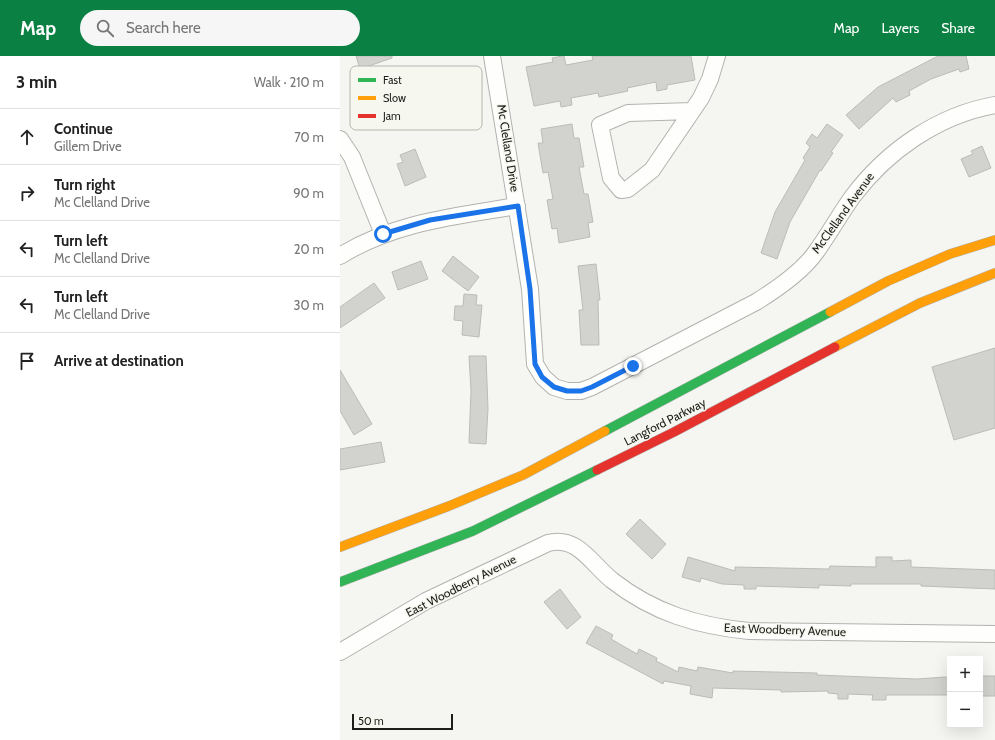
<!DOCTYPE html>
<meta charset="utf-8">
<style>
body{margin:0;font-family:Cabin,sans-serif;background:#f6f6f6;color:#222}
.controls{position:absolute;right:12px;bottom:12px;display:grid;overflow:hidden;border-radius:0px;box-shadow:0 4px 16px #0002}
.controls button{width:36px;height:36px;display:grid;place-items:center;padding:0;border:0;border-bottom:1px solid #e0e0e0;background:#fff;color:#222;font:20px sans-serif}
.scale{position:absolute;left:12px;bottom:10px;width:101px;box-sizing:border-box;padding-left:4px;border:2px solid #1d1d1a;border-top:0;font-size:11px;line-height:14px;white-space:nowrap;color:#1d1d1a;-webkit-text-stroke:3px #f6f7ef;paint-order:stroke}
.stop{position:absolute;width:12px;height:12px;margin:-9px;border:3px solid #1a73e8;border-radius:50%;background:#fff}
.stop.end{background:#1a73e8;border-color:#fff;box-shadow:0 1px 4px #0008}
.list{margin:0;padding:0;list-style:none}
h2{display:flex;justify-content:space-between;align-items:center;height:52px;margin:0;padding:0 16px;font-size:17px}
h2 small{font-size:13px;font-weight:400;color:#767676}
.list li{display:grid;grid-template-columns:26px 1fr auto;gap:12px;align-items:center;box-sizing:border-box;height:56px;padding:0 16px;border-top:1px solid #e0e0e0}
.list b{display:block;font-size:15px;white-space:nowrap}
.list p{margin:0;font-size:13px;white-space:nowrap;color:#767676}
.list em{font-size:13px;font-style:normal;color:#767676}
.icon{flex:none;width:22px;height:22px;fill:none;stroke:currentColor;stroke-width:2;stroke-linecap:round;stroke-linejoin:round}
.map{position:relative;flex:none;width:655px;height:684px;overflow:hidden}
header{display:flex;align-items:center;gap:24px;box-sizing:border-box;height:56px;padding:0 20px;background:#0b8043;color:#fff}
header strong{font-size:19px}
nav{display:flex;gap:22px;margin-inline-start:auto;font-size:14px}
.search{width:280px;height:36px;background:#f6f6f6;display:flex;align-items:center;gap:10px;box-sizing:border-box;padding:0 14px;border-radius:22px;color:#767676;font-size:15px}
main{display:flex}
aside{flex:1;background:#fff}
.map>svg:first-child{display:block}
</style>
<header>
<strong>Map</strong>
<div class="search"><svg class="icon" aria-label="search" viewBox="0 0 24 24"><circle cx="10" cy="10" r="6"/><path d="M15 15l6 6"/></svg>Search here</div>
<nav><a>Map</a><a>Layers</a><a>Share</a></nav>
</header>
<main>
<aside>
<h2>3 min<small>Walk · 210 m</small></h2>
<ul class="list">
<li><svg class="icon" aria-label="ahead" viewBox="0 0 24 24"><path d="M12 20V5M6 11l6-6 6 6"/></svg><div><b>Continue</b><p>Gillem Drive</p></div><em>70 m</em></li>
<li><svg class="icon" aria-label="right" viewBox="0 0 24 24"><path d="M7 20v-9h11M14 6l5 5-5 5"/></svg><div><b>Turn right</b><p>Mc Clelland Drive</p></div><em>90 m</em></li>
<li><svg class="icon" aria-label="left" viewBox="0 0 24 24"><path d="M17 20v-9H6M10 6l-5 5 5 5"/></svg><div><b>Turn left</b><p>Mc Clelland Drive</p></div><em>20 m</em></li>
<li><svg class="icon" aria-label="left" viewBox="0 0 24 24"><path d="M17 20v-9H6M10 6l-5 5 5 5"/></svg><div><b>Turn left</b><p>Mc Clelland Drive</p></div><em>30 m</em></li>
<li><svg class="icon" aria-label="arrive" viewBox="0 0 24 24"><path d="M6 21V4h12l-3 4 3 4H6"/></svg><div><b>Arrive at destination</b></div></li>
</ul>
</aside>
<div class="map">
<svg width="655" height="684" viewBox="0 0 655 684">
<rect width="100%" height="100%" fill="#f5f5f1"/>
<g fill="#d2d3cf" stroke="#bbbcb9">
<path d="M16,0H52V2L20,13Z"/>
<path d="M222,0H224L226,9L253,4L252,0H351L355,24L327,29V33L317,35L316,26L287,32L288,35L259,41L258,37L231,42L232,49L221,51L220,45L194,50L186,11L213,6L212,2Z"/>
<path d="M598,0H626L629,13L620,16L619,13L591,23L569,35L570,39L556,46L553,42L519,73L506,59L538,31Z"/>
<path d="M232,68L234,82H239L244,111H239L244,138H248L253,166L248,167L250,181L219,187L217,172L212,173L207,144L213,143L208,116L203,117L198,87H203L201,73Z"/>
<path d="M487,68L503,79L491,96L493,97L481,115L480,114L450,166L437,203L421,197L435,156L465,104L463,102L470,91L466,87L472,78L477,82Z"/>
<path d="M642,90L651,112L629,121L621,103L633,98L631,95Z"/>
<path d="M75,93L86,121L65,130L57,108L63,106L60,99Z"/>
<path d="M113,200L139,221L128,235L102,215Z"/>
<path d="M81,205L88,223L58,234L52,216Z"/>
<path d="M256,208L260,244H258L259,289H241L239,254H243L238,210Z"/>
<path d="M34,227L45,242L0,272V251Z"/>
<path d="M124,238L137,239L136,249H142L139,281L122,279L123,265L114,264L115,250H123Z"/>
<path d="M655,292V372L614,384L592,311Z"/>
<path d="M129,300H146L148,353L146,388L129,387L131,335Z"/>
<path d="M0,314L32,368L14,379L0,355Z"/>
<path d="M41,386L45,406L0,414V393Z"/>
<path d="M300,463L326,488L312,503L286,478Z"/>
<path d="M348,501L395,515V511L489,513L490,510L536,511V501H552V505L571,504V511L655,514V533L581,530V528H511V530L479,529V532L416,530V533H404V529L382,528L361,522L360,526L342,521Z"/>
<path d="M220,533L241,561L227,573L204,546Z"/>
<path d="M256,570L273,579L271,583L297,598L299,593L317,602L316,605L338,616L339,611L357,615L358,611L393,617V615L477,617V619L577,623L605,621L610,622V639H546V644H532L533,639L508,638V643H498V638L488,637V635L441,636V634L373,632L372,642L350,638L351,630L324,625L323,628L246,587Z"/>
<rect x="640" y="620" width="15" height="20"/>
</g>
<g fill="none" stroke-linecap="round" stroke-linejoin="round">
<g stroke="#b2b3b0" stroke-width="18">
<g id="street">
<path d="M152,0L190,233L195,308L203,321L214,331L227,335H241L252,331L416,246C437,233 462,216 476,196C489,178 500,158 513,140C547,95 598,59 655,49"/>
<path d="M352,55L288,57L260,69L271,122L281,134L288,133L312,114L361,42L370,23L377,0"/>
<path d="M0,83L12,101L43,178"/>
<path d="M0,200C54,166 117,160 177,150"/>
<path d="M0,596L86,545L208,487C238,479 252,509 273,525C314,557 358,570 409,575L655,578"/>
</g>
</g>
<g stroke="#b2b3b0" stroke-width="10">
<g id="fast">
<path d="M265,375L490,256"/>
<path d="M0,526L133,475L257,414"/>
</g>
</g>
<g stroke="#b2b3b0" stroke-width="10">
<g id="slow">
<path d="M490,256L548,225L610,198L655,184"/>
<path d="M495,291L580,247L655,217"/>
<path d="M0,491L109,450L183,419L265,375"/>
</g>
</g>
<g stroke="#b2b3b0" stroke-width="10">
<path id="jam" d="M257,414L334,376L495,291"/>
</g>
<use href="#street" stroke="#fefefd" stroke-width="16"/>
<use href="#fast" stroke="#30b455" stroke-width="9"/>
<use href="#slow" stroke="#ff9f0a" stroke-width="9"/>
<use href="#jam" stroke="#e5322d" stroke-width="9"/>
</g>
<g fill="none" stroke-linecap="round" stroke-linejoin="round">
<path stroke="#1a73e8" stroke-width="5" d="M43,178L90,164L178,150L190,233L195,308L202,321L214,331L227,335H241L252,331L293,310"/>
</g>
<g text-anchor="middle" stroke-width="3" stroke-linejoin="round" paint-order="stroke">
<g font-size="12" fill="#1d1d1a" stroke="#f6f7ef">
<text transform="translate(168 92) rotate(81)" y="4">Mc Clelland Drive</text>
<text transform="translate(503 157) rotate(-54)" y="4">McClelland Avenue</text>
<text transform="translate(325 366) rotate(-27)" y="4">Langford Parkway</text>
<text transform="translate(121 530) rotate(-27)" y="4">East Woodberry Avenue</text>
<text transform="translate(445 574) rotate(2)" y="4">East Woodberry Avenue</text>
</g>
</g>
<rect x="10" y="10" width="132" height="64" rx="6" fill="#f6f7ef" stroke="#b5b6af" stroke-width="1"/>
<rect x="18" y="22" width="18" height="4" fill="#30b455"/>
<rect x="18" y="40" width="18" height="4" fill="#ff9f0a"/>
<rect x="18" y="58" width="18" height="4" fill="#e5322d"/>
<g font-size="11" fill="#1d1d1a">
<text x="43" y="28">Fast</text>
<text x="43" y="46">Slow</text>
<text x="43" y="64">Jam</text>
</g>
</svg>
<div class="controls">
<button>+</button>
<button>−</button>
</div>
<div class="scale">50 m</div>
<div class="stop" style="left:43px;top:178px"></div>
<div class="stop end" style="left:293px;top:310px"></div>
</div>
</main>
